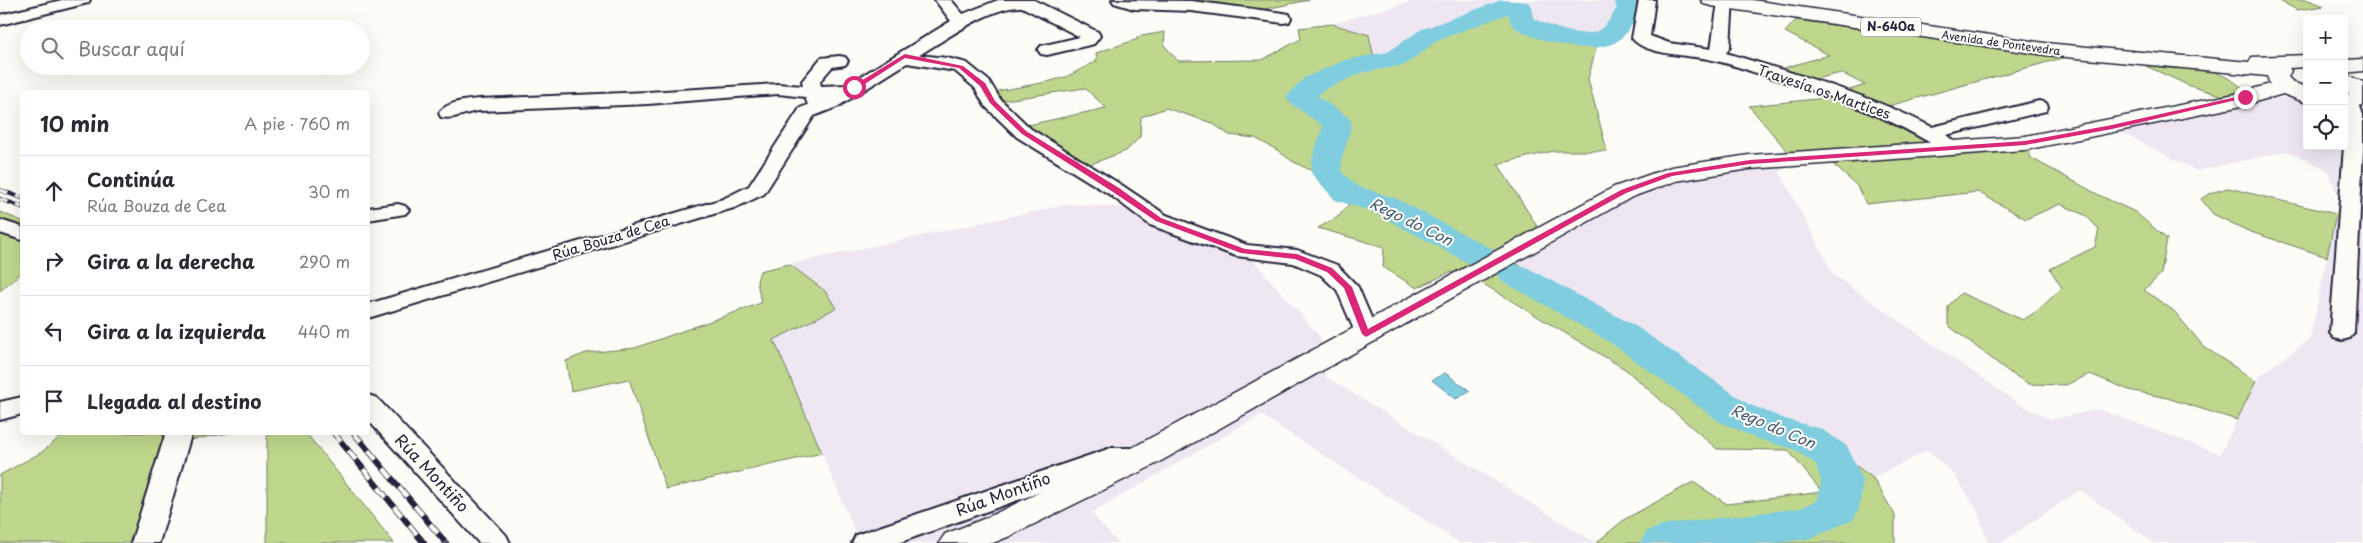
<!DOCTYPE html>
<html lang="es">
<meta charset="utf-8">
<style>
body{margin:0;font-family:"Playpen Sans",sans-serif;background:#f7f7f7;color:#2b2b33}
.controls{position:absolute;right:15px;top:15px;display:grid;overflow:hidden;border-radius:5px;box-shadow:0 5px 20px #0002}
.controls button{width:45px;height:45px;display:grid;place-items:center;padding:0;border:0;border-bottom:1px solid #e1e1e2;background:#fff;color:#2b2b33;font:25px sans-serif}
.stop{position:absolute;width:15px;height:15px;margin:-11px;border:4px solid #db2777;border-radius:50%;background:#fff}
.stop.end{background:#db2777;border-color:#fff;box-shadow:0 1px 5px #0008}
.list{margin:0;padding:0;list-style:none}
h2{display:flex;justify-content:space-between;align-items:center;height:65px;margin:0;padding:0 20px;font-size:21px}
h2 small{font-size:16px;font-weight:400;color:#7c7c81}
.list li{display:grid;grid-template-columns:32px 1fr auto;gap:15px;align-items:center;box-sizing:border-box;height:70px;padding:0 20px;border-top:1px solid #e1e1e2}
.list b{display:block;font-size:19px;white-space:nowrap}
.list p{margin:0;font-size:16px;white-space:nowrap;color:#7c7c81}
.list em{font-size:16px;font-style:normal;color:#7c7c81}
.icon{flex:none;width:28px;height:28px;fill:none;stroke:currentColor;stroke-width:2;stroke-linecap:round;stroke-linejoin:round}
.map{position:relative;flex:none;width:2363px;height:543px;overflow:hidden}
.search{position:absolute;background:#fff;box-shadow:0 5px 20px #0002;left:20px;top:20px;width:350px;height:55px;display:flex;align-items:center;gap:12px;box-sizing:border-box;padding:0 18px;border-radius:28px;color:#7c7c81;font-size:19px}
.panel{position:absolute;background:#fff;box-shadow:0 5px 20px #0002;left:20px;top:90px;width:350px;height:345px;border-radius:5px}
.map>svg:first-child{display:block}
</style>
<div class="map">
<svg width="2363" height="543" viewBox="0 0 2363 543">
<rect width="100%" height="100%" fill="#fdfcf7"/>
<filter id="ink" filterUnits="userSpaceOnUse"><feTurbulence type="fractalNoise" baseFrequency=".02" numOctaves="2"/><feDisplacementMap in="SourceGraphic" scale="10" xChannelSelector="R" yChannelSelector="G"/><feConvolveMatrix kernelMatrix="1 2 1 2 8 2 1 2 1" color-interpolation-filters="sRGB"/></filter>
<g filter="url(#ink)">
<g fill="#eee7f2">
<path d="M1416,0H1623L1630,9L1612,33L1598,41L1569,38L1527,27L1521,21L1519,7L1507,6L1429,35L1396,59L1384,62L1373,54L1369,35L1332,24Z"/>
<path d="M2307,97V146H2344L2350,101L2363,107V543H2154L2080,490L2001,543H1988L1977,510L1954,474L1927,451L1873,478L1804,429L1742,413L1623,328L1505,257L1649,181L1794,159L1780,172L1834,275L1914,331L2018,403L2051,420L2098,409L2220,454L2259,376L2310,339L2339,197L2326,169L2287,151L2197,171L2111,127L2237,100Z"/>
<path d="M1070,204L1144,209L1254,252L1253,260L1321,338L1325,376L1596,543H1460L1261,415L1091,513L1118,543H860L774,340L836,308L825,291L789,264Z"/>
</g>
<g fill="#bfd78d" stroke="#707c64">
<path d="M1146,0H1309L1261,10Z"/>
<path d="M2278,0H2309L2324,6L2297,10Z"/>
<path d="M1507,6L1519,7L1521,21C1537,36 1576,38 1598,41L1588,79L1607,151H1553L1498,164L1543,236L1506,257L1623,328L1742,413L1804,429L1873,478L1895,515V543H1596L1625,519L1693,482L1727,504L1822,492L1788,450L1717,449L1625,369L1470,276L1450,272L1417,288L1383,267L1384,247L1318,228L1339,216L1349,204L1312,171L1292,161L1277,150L1255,138L1229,135L1212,123L1166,108L1141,117L1140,137L1126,151L1080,168L1019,127L1106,108L1085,88L999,101L987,93L1047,82L1066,77L1097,61L1096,53L1138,39L1136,37L1165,32L1164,45L1178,61L1262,60L1301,39L1299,28L1332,24L1369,35L1373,54L1384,62L1402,55L1429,35Z"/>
<path d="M1796,20L2066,57L1874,110L1942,149L2025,143L2031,158L2099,195L2135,212L2167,239L2161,274L2144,290L2174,311L2204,347L2256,381L2237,420L2167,398L2129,390L2090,374L2066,385L2029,384L2009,372L1948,325V306L1961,293L2023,320L2037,311L2062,288L2050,269L2095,247L2099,229L2085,215L2060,204L2026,219L1978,192L1866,204L1857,186L1825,157L1794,159L1749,106L1826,98L1865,85L1841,73L1811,80L1780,69L1829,55L1785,32Z"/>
<path d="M2168,61C2197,66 2223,70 2246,91L2237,100L2190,86L2144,65L2177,69Z"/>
<path d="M2228,188L2336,214L2327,257L2248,231L2213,214L2201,199L2210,193Z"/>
<path d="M0,212L22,221V272L0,291Z"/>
<path d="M789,264L825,291L836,308L774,340L822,453L666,489L629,379L571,391L566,361L586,353L635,348L761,303L757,281L760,271Z"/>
<path d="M65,433H229L178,442L145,543H0V475L42,452Z"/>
<path d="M267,433H306L394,543H267Z"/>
</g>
<path fill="#7fcdde" stroke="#5a899d" d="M1445,373L1470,391L1456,399L1432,380Z"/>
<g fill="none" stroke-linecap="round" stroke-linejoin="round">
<g fill="#7fcdde" fill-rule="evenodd">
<path d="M1502,0L1528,2L1531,7L1533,18L1536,20C1553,27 1588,42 1603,27C1609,22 1613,14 1617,8L1613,0H1637L1642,9C1636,18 1628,33 1619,40C1593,58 1537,42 1512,26L1508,14L1438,40L1405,65L1361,73L1324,90L1317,96L1348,117L1352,123L1342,159L1341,171L1357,186L1395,198L1494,250L1499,257L1494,264L1482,267L1470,264L1373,212L1335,200L1311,173L1312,159L1323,126L1290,103L1286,97L1304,78L1345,60L1388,52L1420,30Z"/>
<path d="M1514,264L1526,267L1637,327L1748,404L1785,419L1821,429L1847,446L1863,481L1859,509L1853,520L1808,539L1774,543H1640L1647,531L1668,524L1801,508L1818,500L1821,481L1816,464L1793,449L1758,439L1720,422L1611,343L1502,281L1497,274L1502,267Z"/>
</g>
<g stroke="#22223b" stroke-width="4">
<g id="minor">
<path d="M62,0H90L88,3L0,25V15Z"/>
<path d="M935,0H951L963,14L998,0H1034L1098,32L1100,36L1094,44L1047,55L1041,54L1038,50L1041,46L1080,37L1022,7C992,5 945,40 919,55L947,58L967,63L989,81L1000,99L1031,129L1123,186L1166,215L1247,245L1297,250L1337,265L1358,287L1378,334L1374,339L1366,342L1358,339L1337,290L1321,275L1293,263L1236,256L1150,225L1109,194L1017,137L985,106L975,88L955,71L907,63L837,107L814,116L764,194L737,207L368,318V304L723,199L749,186L800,108L808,105L805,97L778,94L648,104L479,111C466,112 454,120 441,117L439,113C446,102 467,100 479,99L648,92L778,84L803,86L802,81L821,58L839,56L845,57L848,61L845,65L832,67L820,81L821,86L847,85L951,21Z"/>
<path d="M1112,0L1191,1L1283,13L1289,14L1291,18L1289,22L1283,23L1191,11L1134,9L1114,3Z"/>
<path d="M1639,0H1655L1650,36L1669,43L1711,49L1718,2L1719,0H1733L1730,46L1726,53C1796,74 1866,93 1932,127L2039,101L2046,103L2048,107L2046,111L1946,135L1964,149L1961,153H1947C1891,117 1830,95 1766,76C1747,70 1728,63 1708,59C1689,55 1644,55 1632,38Z"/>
<path d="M2350,95L2357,97L2363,115V150L2354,333L2350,338L2342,340L2334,338L2330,333L2344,146V97Z"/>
<path d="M398,204L405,206L409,210L405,214L368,220V208Z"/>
<path d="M0,220L22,227V240L0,233Z"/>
<path d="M368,395L377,398L506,535L510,543H479L368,420Z"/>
<path d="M22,397V414L0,420V402Z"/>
<path d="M166,432H192L159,543H131Z"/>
<path d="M1111,448H1142L1151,450L1155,457L1151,464L1142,466H1113L898,543H852L856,535Z"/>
</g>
</g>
<g stroke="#22223b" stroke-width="3">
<g id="major">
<path d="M1701,0H1752L2045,43L2249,62L2252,57L2307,55V67L2289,68L2291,71L2288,77L2293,82L2307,88V103L2283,94L2237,107L2025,150L1749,169L1676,181L1632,197L1154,465L1010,536L993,543H939L945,534L986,518L1130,449L1614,187L1671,167L1749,155L2025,136L2235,94L2270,84L2267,76L2045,55L1711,6L1704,4Z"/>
<path d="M2363,59V71L2344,73V60Z"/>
<path d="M2344,74L2363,82V105L2344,109V95L2349,94L2344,90Z"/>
</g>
</g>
<use href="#minor" fill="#fdfcf7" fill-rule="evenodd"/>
<use href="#major" fill="#fdfcf7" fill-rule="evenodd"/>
<g stroke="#22223b" stroke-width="4.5">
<g id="rail-far1">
<path d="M0,190L22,198"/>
<path d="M0,199L22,207"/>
</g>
</g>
<g stroke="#22223b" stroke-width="6">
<g id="rail">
<path d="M333,432L424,543"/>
<path d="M353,432L446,543"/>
</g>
</g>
<use href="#rail-far1" stroke="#fdfcf7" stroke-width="3" stroke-dasharray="9" stroke-linecap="butt"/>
<use href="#rail" stroke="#fdfcf7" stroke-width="4.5" stroke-dasharray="12" stroke-linecap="butt"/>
</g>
</g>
<path fill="#db2777" d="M905,54L963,66L985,83L995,101L1026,131L1119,188L1161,218L1245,249L1297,254L1332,268L1352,287L1368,329L1621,190L1668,173L1750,160L2025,141L2112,125L2245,95L2249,97L2112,129L2025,145L1750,164L1672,176L1626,193L1366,337L1362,334L1344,288L1327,272L1295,259L1241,253L1156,221L1113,192L1022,134L990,103L980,86L959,68L905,58L857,89L851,87Z"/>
<g text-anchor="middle" stroke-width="4" stroke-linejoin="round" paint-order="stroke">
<g font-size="11" fill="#22223b" stroke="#fdfcf7">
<text transform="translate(2001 43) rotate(8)" y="4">Avenida de Pontevedra</text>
</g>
<rect fill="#fdfcf7" stroke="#646373" stroke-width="1" x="1861" y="17.5" width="60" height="19" rx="4"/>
<g font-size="12" font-weight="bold" fill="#22223b">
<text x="1891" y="31">N-640a</text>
</g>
<g font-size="14" fill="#22223b" stroke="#fdfcf7">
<text transform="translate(1824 92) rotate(19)" y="5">Travesía os Martices</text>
<text transform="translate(611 238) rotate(-17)" y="5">Rúa Bouza de Cea</text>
</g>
<g font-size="15" font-style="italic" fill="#435e74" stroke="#fdfcf7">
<text transform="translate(1411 222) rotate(26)" y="5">Rego do Con</text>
<text transform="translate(1773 427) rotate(23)" y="5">Rego do Con</text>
</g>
<g font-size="16" fill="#22223b" stroke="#fdfcf7">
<text transform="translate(432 473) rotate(47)" y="6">Rúa Montiño</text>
<text transform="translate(1003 494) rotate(-20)" y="6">Rúa Montiño</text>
</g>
</g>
</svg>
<div class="controls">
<button>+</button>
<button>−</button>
<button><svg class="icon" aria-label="locate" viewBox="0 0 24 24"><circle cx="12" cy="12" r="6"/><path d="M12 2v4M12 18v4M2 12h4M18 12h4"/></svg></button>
</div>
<div class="stop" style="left:854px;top:87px"></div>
<div class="stop end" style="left:2245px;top:97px"></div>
<div class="search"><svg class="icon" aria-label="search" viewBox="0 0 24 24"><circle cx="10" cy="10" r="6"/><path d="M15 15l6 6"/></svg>Buscar aquí</div>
<section class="panel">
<h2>10 min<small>A pie · 760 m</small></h2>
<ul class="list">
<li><svg class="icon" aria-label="ahead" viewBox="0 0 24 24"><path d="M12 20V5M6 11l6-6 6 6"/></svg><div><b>Continúa</b><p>Rúa Bouza de Cea</p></div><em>30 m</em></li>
<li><svg class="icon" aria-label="right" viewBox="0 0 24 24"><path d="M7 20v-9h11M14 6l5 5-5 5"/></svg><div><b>Gira a la derecha</b></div><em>290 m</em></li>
<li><svg class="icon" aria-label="left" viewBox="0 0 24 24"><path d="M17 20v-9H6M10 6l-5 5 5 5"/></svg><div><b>Gira a la izquierda</b></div><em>440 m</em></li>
<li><svg class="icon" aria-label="arrive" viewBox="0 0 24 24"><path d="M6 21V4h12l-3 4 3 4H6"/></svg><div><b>Llegada al destino</b></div></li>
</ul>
</section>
</div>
